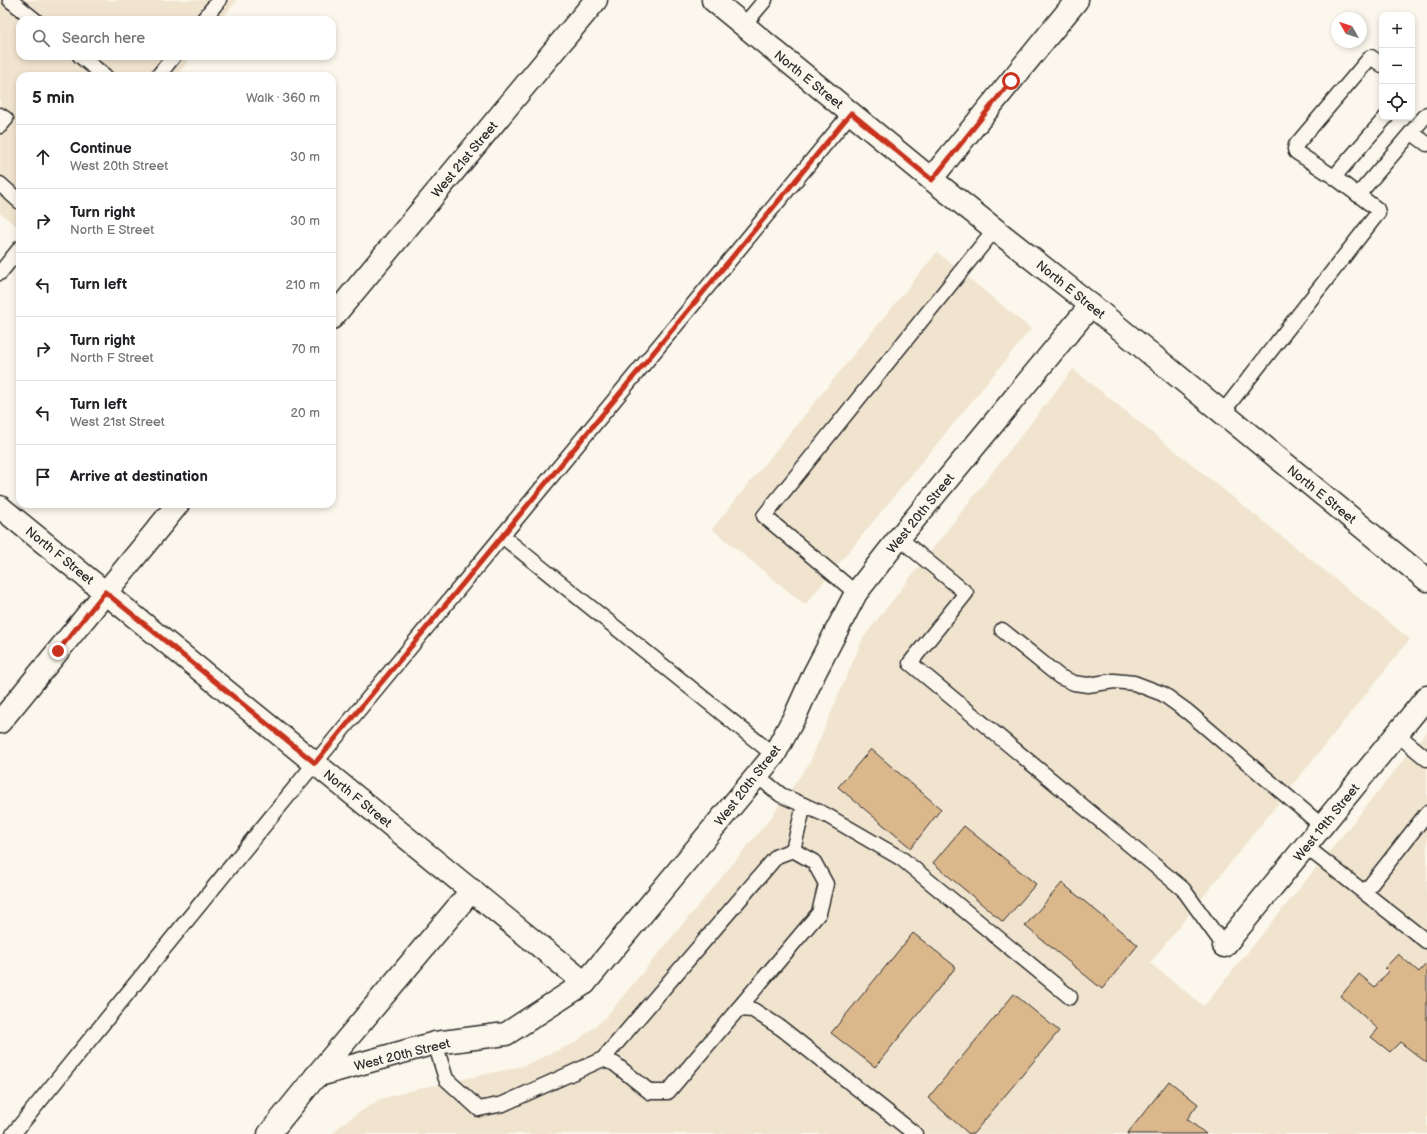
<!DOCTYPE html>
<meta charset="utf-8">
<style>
body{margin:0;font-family:"Balsamiq Sans",sans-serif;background:#f6f6f6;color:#202124}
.controls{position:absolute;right:12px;top:12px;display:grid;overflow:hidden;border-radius:8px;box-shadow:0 2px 6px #0003}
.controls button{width:36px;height:36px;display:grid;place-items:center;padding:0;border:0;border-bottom:1px solid #e0e0e0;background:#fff;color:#202124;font:20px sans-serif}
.compass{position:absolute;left:1331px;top:12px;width:36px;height:36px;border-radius:50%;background:#fff;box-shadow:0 2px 6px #0003;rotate:309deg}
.stop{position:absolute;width:12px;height:12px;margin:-9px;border:3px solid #c8321e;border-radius:50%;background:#fff}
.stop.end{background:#c8321e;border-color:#fff;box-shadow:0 1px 4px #0008}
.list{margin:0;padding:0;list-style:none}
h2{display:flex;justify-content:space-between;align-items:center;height:52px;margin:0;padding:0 16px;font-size:17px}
h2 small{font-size:13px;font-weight:400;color:#757577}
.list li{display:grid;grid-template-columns:26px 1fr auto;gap:12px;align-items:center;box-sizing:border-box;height:64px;padding:0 16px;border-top:1px solid #e0e0e0}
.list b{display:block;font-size:15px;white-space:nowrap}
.list p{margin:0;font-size:13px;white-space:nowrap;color:#757577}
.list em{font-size:13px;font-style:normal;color:#757577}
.icon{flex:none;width:22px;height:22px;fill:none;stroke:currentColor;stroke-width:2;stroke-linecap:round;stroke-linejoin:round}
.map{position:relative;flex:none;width:1427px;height:1134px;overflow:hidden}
.search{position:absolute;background:#fff;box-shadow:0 2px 6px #0003;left:16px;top:16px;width:320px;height:44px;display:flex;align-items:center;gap:10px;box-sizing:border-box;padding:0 14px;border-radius:12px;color:#757577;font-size:15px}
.panel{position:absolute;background:#fff;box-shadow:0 2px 6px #0003;left:16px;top:72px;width:320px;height:436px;border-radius:12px}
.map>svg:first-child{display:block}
</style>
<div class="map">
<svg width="1427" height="1134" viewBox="0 0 1427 1134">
<rect width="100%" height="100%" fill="#fbf7ec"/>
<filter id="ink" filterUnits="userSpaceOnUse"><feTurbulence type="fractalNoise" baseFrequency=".025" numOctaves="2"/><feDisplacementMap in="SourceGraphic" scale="8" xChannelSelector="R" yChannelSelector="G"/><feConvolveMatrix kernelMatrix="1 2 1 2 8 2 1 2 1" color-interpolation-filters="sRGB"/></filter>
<g filter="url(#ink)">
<g fill="#f1e4cf">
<path d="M0,0H237L221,20H20V56H192L176,76H20V229L0,213Z"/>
<path d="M937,252L1031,329L805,605L712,529Z"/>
<path d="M1073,369L1410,639L1150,963L1204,1006L1427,731V1134H332L343,1123L380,1099L417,1089L523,1066L576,1042L605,1018L769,820L810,762L863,638Z"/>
</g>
<g fill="#dbb78c" stroke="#2b2b2b">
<path d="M871,749L941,809L911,848L838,787Z"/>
<path d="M964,826L1036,884L1003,922L933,863Z"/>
<path d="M1062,883L1138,945L1102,989L1025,926Z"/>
<path d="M913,933L956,967L875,1067L831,1033Z"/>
<path d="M1398,954L1419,972L1425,965L1427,966V1063L1400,1042L1390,1052L1371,1037L1378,1029L1341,996L1359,974L1375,987L1388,971L1385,968Z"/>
<path d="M1014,994L1059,1031L973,1134H969L928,1098Z"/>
<path d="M1169,1081L1198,1104L1187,1119L1206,1134H1127Z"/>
</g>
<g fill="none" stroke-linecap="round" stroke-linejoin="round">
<g stroke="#2b2b2b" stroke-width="17">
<g id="service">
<path d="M10,0L35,20"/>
<path d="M203,20L219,0"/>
<path d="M744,25L765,0"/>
<path d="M80,56L105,76"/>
<path d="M158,76L174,56"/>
<path d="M0,115L6,119L0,126"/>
<path d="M1412,133L1427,144"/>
<path d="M1334,177L1386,117"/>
<path d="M0,184L20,202"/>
<path d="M1358,195L1427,114"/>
<path d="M0,273L20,248"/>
<path d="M1222,413L1378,213L1377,209L1334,177L1296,152L1295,149L1296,145L1369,59L1371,57L1382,65"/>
<path d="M502,536L774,755"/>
<path d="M899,538L966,593L910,663L1183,889L1224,946"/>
<path d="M856,593L764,516L995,229"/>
<path d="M1002,630L1060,677L1074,683L1088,685L1114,681L1134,683L1163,694L1188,712L1322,826"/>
<path d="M1397,734L1427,759"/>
<path d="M756,775L781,795L826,815L902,859L1070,997"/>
<path d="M1305,846L1426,941L1427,939"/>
<path d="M793,850L804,805"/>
<path d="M1365,892L1427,813"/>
<path d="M738,1009L753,1010L781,1028L915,1134"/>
<path d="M435,1043L446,1079L479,1109L503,1104L603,1059L777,856L793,850L814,862L826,884L819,913L668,1092H650L615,1064L603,1059"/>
<path d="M13,1134L315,763L851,113"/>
</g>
</g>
<g stroke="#2b2b2b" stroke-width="25">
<g id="minor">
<path d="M931,179L1077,0"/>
<path d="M332,318L596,0"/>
<path d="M0,507L585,983"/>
<path d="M0,722L178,504"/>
<path d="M1224,946L1427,697"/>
<path d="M316,1076L435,1043L506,1034L585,983L774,755L796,714L814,674L856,593L899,538L1091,305"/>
<path d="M269,1134L316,1076L472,890"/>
</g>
</g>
<g stroke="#2b2b2b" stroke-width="25">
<path id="secondary" d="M713,0L931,179L1091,305L1427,580"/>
</g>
<use href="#service" stroke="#fbf7ec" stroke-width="14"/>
<use href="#minor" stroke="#fbf7ec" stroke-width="22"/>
<use href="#secondary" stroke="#fbf7ec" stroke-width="22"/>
</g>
</g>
<g fill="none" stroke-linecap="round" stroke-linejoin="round" filter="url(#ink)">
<path stroke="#c8321e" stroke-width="5" d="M58,651L105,592L315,763L851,113L932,180L1011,81"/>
</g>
<g text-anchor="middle" stroke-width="3" stroke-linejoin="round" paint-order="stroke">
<g font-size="13" fill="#2b2b2b" stroke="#fbf7ec">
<text transform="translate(809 79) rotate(39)" y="5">North E Street</text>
<text transform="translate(464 159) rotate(-50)" y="5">West 21st Street</text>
<text transform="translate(1071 289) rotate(39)" y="5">North E Street</text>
<text transform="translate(1322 494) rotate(39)" y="5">North E Street</text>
<text transform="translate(920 513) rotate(-51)" y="5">West 20th Street</text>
<text transform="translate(60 555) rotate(39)" y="5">North F Street</text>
<text transform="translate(747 785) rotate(-52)" y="5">West 20th Street</text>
<text transform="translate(358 798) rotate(39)" y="5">North F Street</text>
<text transform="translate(1326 822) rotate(-51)" y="5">West 19th Street</text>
<text transform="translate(402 1054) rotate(-14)" y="5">West 20th Street</text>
</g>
</g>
</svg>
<div class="controls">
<button>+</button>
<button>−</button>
<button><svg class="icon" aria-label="locate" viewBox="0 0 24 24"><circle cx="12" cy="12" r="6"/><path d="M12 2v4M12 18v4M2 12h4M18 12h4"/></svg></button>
</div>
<svg class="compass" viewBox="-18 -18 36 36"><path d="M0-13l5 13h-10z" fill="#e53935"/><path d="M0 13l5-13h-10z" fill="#757577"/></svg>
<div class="stop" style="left:1011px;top:81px"></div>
<div class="stop end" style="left:58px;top:651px"></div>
<div class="search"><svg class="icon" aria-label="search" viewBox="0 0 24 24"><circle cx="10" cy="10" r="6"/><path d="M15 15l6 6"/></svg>Search here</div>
<section class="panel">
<h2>5 min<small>Walk · 360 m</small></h2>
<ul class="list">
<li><svg class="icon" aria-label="ahead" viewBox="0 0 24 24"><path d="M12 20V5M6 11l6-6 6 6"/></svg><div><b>Continue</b><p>West 20th Street</p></div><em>30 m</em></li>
<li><svg class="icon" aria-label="right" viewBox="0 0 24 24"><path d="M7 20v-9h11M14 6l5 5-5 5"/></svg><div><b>Turn right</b><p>North E Street</p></div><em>30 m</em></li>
<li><svg class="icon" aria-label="left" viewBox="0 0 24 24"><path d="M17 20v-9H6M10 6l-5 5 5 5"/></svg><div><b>Turn left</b></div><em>210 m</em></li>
<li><svg class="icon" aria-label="right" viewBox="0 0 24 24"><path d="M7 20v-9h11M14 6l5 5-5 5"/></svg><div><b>Turn right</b><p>North F Street</p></div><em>70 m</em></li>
<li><svg class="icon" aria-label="left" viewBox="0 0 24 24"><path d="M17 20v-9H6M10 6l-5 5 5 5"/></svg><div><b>Turn left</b><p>West 21st Street</p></div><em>20 m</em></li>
<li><svg class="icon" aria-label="arrive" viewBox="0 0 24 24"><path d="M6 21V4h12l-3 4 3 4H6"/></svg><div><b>Arrive at destination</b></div></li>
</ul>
</section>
</div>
